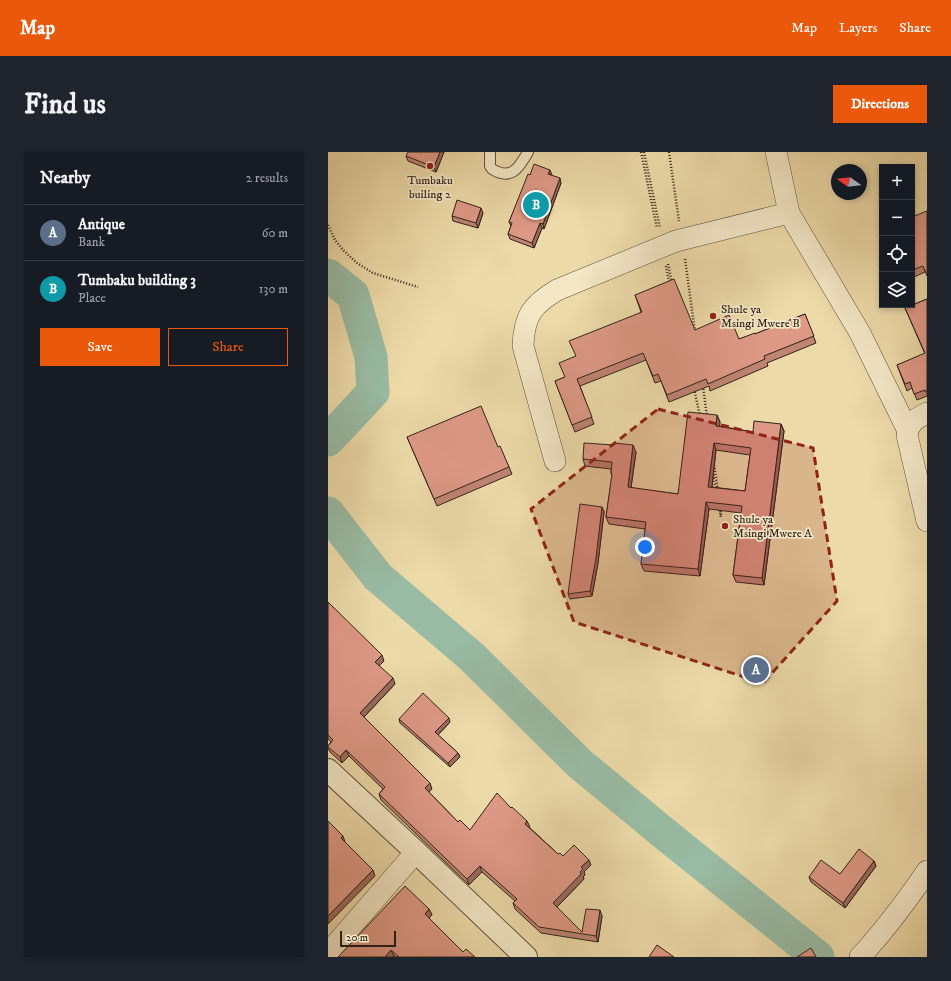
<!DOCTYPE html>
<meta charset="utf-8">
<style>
body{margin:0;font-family:"IM FELL DW Pica",serif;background:#20242c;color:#f1f3f6}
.controls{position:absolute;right:12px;top:12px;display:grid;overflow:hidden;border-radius:0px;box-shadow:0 2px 6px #0003}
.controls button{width:36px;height:36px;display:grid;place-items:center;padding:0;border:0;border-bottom:1px solid #363941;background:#171b24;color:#f1f3f6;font:20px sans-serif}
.compass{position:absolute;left:503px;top:12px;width:36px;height:36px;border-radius:50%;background:#171b24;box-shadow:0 2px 6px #0003;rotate:285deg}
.scale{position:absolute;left:12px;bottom:10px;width:56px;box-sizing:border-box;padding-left:4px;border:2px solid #302219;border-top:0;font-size:11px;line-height:14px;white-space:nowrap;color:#302219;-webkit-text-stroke:3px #f3e7c6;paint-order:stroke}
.you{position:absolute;left:317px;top:395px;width:14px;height:14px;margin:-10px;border:3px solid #fff;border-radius:50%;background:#1a73e8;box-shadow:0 0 0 6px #1a73e833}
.badge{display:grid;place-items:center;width:26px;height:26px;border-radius:50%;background:#ea580c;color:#fff;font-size:13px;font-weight:700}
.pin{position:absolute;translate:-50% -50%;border:2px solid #fff;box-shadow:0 1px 4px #0006}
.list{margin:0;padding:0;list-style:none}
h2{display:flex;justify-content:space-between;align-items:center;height:52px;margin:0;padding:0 16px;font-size:17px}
h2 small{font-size:13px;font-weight:400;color:#9ea1a6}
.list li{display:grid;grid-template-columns:26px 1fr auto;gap:12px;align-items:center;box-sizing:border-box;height:56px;padding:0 16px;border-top:1px solid #363941}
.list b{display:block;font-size:15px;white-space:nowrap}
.list p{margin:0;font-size:13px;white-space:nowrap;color:#9ea1a6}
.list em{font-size:13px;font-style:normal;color:#9ea1a6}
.actions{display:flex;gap:8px;padding:12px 16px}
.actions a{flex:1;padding:9px 0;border:1px solid #ea580c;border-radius:0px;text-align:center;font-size:14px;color:#ea580c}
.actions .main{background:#ea580c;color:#fff}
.icon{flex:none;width:22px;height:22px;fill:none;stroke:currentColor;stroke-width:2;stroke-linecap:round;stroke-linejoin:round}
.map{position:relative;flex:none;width:599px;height:805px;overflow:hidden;border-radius:0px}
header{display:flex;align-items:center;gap:24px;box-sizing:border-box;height:56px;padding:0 20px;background:#ea580c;color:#fff}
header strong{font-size:19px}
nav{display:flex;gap:22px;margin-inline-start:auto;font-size:14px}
.intro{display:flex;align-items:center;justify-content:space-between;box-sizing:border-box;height:96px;padding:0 24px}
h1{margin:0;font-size:28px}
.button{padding:10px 18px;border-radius:0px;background:#ea580c;color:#fff;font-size:14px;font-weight:700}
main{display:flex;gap:24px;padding:0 24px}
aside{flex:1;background:#171b24;border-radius:0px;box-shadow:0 2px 6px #0003}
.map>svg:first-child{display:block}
</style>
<header>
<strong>Map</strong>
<nav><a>Map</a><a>Layers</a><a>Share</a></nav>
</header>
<div class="intro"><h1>Find us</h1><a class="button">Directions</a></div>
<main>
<aside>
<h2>Nearby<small>2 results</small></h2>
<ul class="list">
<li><span class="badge" style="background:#5c6f8a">A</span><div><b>Antique</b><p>Bank</p></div><em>60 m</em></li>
<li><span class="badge" style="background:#0f9aa8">B</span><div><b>Tumbaku building 3</b><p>Place</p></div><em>130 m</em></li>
</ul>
<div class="actions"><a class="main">Save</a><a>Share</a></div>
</aside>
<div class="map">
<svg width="599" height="805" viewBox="0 0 599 805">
<rect width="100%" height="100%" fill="#ecdaa8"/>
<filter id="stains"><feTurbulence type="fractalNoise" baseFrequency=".005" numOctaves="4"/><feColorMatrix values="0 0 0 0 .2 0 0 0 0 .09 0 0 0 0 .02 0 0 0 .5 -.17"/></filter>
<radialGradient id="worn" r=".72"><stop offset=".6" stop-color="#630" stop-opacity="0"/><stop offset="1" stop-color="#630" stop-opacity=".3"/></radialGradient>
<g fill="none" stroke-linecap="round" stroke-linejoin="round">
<g stroke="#99bba4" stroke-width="33">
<path d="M0,123L25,143L43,205L45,240L0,288"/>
<path d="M0,361L50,425L144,505L251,611L343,687L490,805"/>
</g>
<g stroke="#5f503d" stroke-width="12">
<path id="service" d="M162,0V14L164,17C183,29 191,16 200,0"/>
</g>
<g stroke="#5f503d" stroke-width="22">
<g id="minor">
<path d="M448,0L461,61L532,181L579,277"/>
<path d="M599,261C589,266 580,271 579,283L599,369"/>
<path d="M227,309L195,194C196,164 204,153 229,138L348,89L461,61"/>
<path d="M0,801L88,700"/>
<path d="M532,805C557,778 578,750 599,719"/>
</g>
</g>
<g stroke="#5f503d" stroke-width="24">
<path id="tertiary" d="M0,618L88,700L198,805"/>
</g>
<g stroke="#302219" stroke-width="2.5" stroke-dasharray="1 2" stroke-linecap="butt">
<path d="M313,0L329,76"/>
<path d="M316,0L332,76"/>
<path d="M341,0L351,69"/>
<path d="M0,73L7,88L16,99L29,111L45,121L90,135"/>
<path d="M357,107L367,180"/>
<path d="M340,112L344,131"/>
<path d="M338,114L341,130"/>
<path d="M375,234L379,265"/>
<path d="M366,237L372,264"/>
<path d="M386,313L390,338"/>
<path d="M385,323L388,338"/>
<path d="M391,355L393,365L392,355"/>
</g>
<use href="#service" stroke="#f3e7c6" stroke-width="10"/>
<use href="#minor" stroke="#f3e7c6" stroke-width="21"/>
<use href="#tertiary" stroke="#f3e7c6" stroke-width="22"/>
</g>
<g fill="#bf8473" stroke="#302219" fill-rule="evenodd">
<path d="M116,0L108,20L80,9L78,4Z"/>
<path d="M202,23H224L233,31L216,77L214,76L206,96L182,87L180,82L183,74L181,70Z"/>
<path d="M155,61L150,76L125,69L124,64Z"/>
<path d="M584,65L597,120L584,126Z"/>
<path d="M307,143L367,178L411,187L427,182L477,162L488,191L439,211L440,214L382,239L381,234L341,250L333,229L327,231L318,208L252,234L266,272L247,280L227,229L237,225L313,160Z"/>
<path d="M599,147V244L589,248L584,236L579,239L569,213L597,202L577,156Z"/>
<path d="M389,263L392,270L391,274L425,280L453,272L456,279L436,433L408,430L405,423L413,361L381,357L372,424L316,419L313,412L317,377L281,372L278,365L284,324L283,321V317L257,314L255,307L308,300L303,336L350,342ZM388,298L422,303L417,339L384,335Z"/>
<path d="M79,285L170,295L181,315L184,322L109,354Z"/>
<path d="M274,355L276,360L270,411L264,444L242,447L240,442Z"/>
<path d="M0,450L56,509L51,514L67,532L36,565L104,637L101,640L130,670L142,678L202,675H201L230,702L263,713L256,720L257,723L255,725L256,727L229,755L254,780L274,764L270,790L213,781L187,757L185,751L187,749L154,720L141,733L53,648L51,642L55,637L21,604L14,611L2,600L0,596V594L3,590L0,587Z"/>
<path d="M71,567L122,570L110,583L130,601L132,605L122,615L72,571Z"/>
<path d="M546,709L548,714L517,756L483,730L481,725L512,722Z"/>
<path d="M101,757L104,763L101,766L135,800L147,805H67L66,804L10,805Z"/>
</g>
<g fill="#9b6b5e" stroke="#302219">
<path d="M112,0H116L108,20L106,15Z"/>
<path d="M222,18L224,23L220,22Z"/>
<path d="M232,26L233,31L216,77L215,72Z"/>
<path d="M153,56L155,61L150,76L148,71Z"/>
<path d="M212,71L214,76L206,96L204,91Z"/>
<path d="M389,263L392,270L391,281L388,274Z"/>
<path d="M453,272L456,279L436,433L434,426Z"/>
<path d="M386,291L388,298L383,342L380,335Z"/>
<path d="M305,293L308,300L302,342L300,335Z"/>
<path d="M378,350L381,357L372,424L370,417Z"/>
<path d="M274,355L276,360L270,411L264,444L262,439Z"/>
<path d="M54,503L56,509L49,516L47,510Z"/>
<path d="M65,526L67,532L34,567L32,561Z"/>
<path d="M121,566L122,570L109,584L107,580Z"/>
<path d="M18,598L21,604L14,611L12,605Z"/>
<path d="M130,601L132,605L122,615L120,611Z"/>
<path d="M102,631L104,637L99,642L97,636Z"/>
<path d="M199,669L202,675L199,678L197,672Z"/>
<path d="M15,684L17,690L15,692L13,686Z"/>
<path d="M261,708L263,713L256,720L257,723L255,725L256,727L227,757L225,751L252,720L253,715Z"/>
<path d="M546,709L548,714L517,756L515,751Z"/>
<path d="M152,714L154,720L141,733L139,727Z"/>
<path d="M45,718L47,724L0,772V764Z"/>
<path d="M101,757L104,763L99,768L97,762Z"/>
<path d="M272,758L274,764L270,790L268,784Z"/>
<path d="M63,798L66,804L64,805H57Z"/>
</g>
<g fill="#de9986" stroke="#302219" fill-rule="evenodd">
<path d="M80,0H112L106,15L78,4Z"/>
<path d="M206,12L222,18L220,22L232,26L215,72L212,71L204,91L180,82L184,71L181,70L200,22L202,23Z"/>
<path d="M129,48L153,56L148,71L124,64Z"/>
<path d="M599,59V124L595,114L584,118V65Z"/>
<path d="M346,127L367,178L401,163L411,187L427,181V182L477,162L486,184L436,204L437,207L380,232L378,227L339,243L330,222L325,224L315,201L249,227L264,265L244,273L227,229L237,225L231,211L248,204L241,189L314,160L307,143Z"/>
<path d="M599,147V239L597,240V238L586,242L582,230L577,232L569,213L597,201L577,156Z"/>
<path d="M153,254L170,295L172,294L181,315L106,347L79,285Z"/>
<path d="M360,260L389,263L388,274L425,280L426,269L453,272L434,426L405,423L414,354L378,350L370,417L313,412L318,370L278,365L284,322L283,321L284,310L255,307L256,291L286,293V291L305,293L300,335L350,342ZM386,291L423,296L417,339L380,335Z"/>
<path d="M252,352L274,355L268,406L262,439L240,442Z"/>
<path d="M0,450L54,503L47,510L65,526L32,561L102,631L97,636L130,670L132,668L142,678L169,641L183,656L184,655L199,669L197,672L230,702L232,701L235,704L246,693L261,708L253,715L255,717L252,720L253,722L225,751L254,780L258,757L272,758L268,784L211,775L185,751L189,747L152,714L139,727L51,642L57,635L18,598L12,605L0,595V594L5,588L0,583Z"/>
<path d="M95,541L121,566L107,580L130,601L120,611L71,567Z"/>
<path d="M0,669L15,684L13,686L45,718L0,764Z"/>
<path d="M531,697L546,709L515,751L481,725L493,708L512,722Z"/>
<path d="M77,734L101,757L97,762L135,800L138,797L147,805H71L63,798L57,805H10Z"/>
<path d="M329,793L346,805H321Z"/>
<path d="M483,796L488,805H469Z"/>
</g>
<path fill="#8f2418" fill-opacity="0.2" stroke="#8f2418" stroke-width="3" stroke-dasharray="8 5" stroke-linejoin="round" d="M330,257L485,296L509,449L435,531L246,470L203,357Z"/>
<g fill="#8f2418" stroke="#f3e7c6" stroke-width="1.5">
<circle cx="102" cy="14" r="4"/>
<circle cx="385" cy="164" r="4"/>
<circle cx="397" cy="374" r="4"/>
</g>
<g text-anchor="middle" stroke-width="3.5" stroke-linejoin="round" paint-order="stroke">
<g font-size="12" fill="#302219" stroke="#f3e7c6" text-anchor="start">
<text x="102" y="32" text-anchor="middle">Tumbaku<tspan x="102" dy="14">builing 2</tspan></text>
<text x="393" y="161">Shule ya<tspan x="393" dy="14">Msingi Mwere B</tspan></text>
<text x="405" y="371">Shule ya<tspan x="405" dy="14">Msingi Mwere A</tspan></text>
</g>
</g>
<rect width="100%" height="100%" filter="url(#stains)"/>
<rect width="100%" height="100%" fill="url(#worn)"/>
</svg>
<div class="controls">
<button>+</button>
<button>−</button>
<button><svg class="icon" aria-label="locate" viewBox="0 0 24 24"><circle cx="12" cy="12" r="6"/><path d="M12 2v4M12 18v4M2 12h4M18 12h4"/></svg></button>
<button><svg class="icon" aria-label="layers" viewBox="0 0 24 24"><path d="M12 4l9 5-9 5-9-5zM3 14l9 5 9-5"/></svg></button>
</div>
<svg class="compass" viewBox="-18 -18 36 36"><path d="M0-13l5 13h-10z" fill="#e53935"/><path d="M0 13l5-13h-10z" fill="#9ea1a6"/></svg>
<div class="scale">20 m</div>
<div class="you"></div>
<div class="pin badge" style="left:428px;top:518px;background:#5c6f8a">A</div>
<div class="pin badge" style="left:208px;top:53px;background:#0f9aa8">B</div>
</div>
</main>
